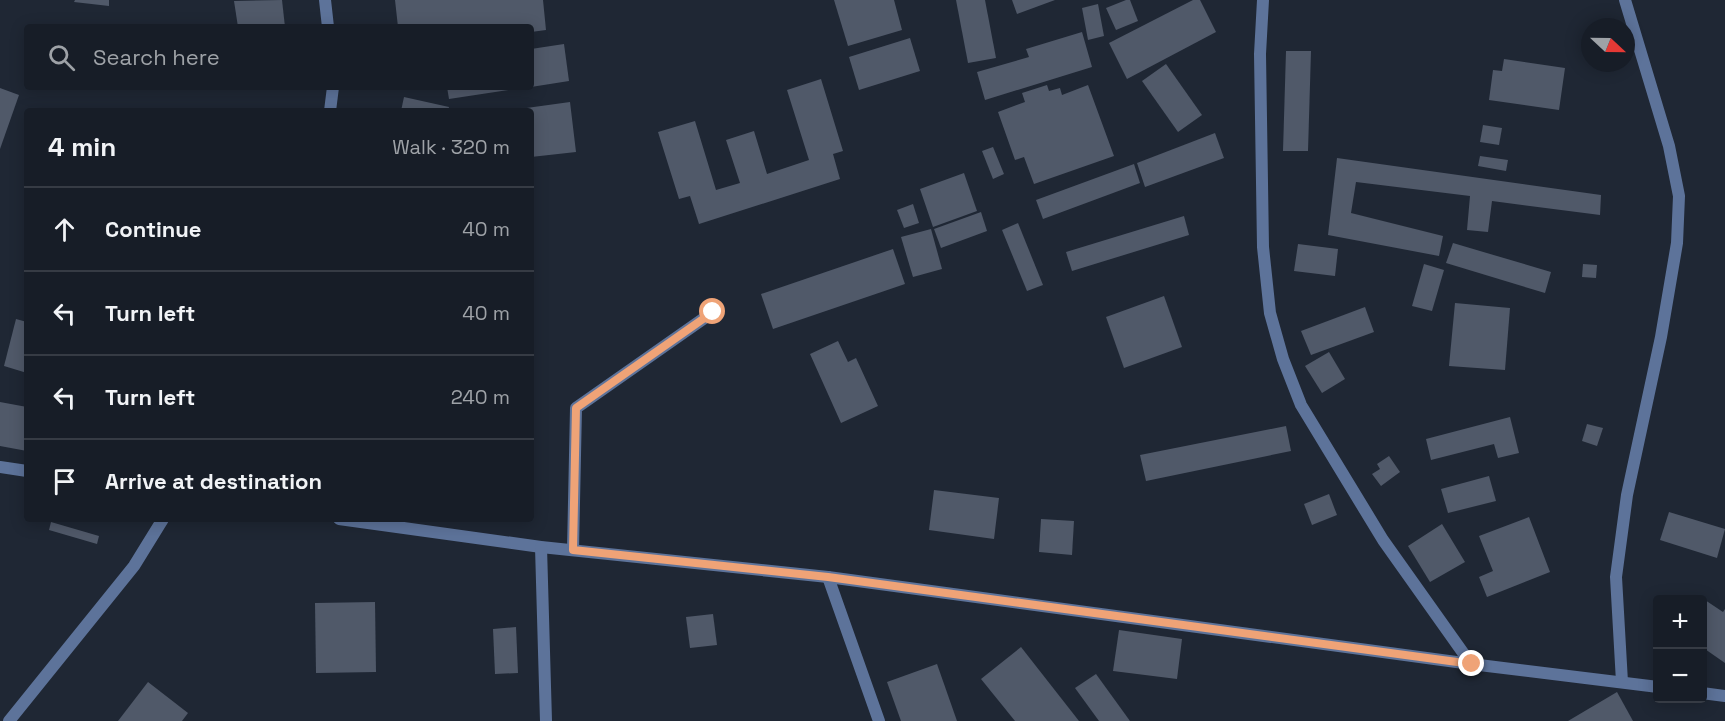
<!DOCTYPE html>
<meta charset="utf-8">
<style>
body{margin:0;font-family:"Space Grotesk",sans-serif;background:#242a33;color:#f1f3f6}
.controls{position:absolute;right:18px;bottom:18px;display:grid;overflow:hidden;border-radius:6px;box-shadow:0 3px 15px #0003}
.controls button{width:54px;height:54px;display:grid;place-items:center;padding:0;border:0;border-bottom:2px solid #363b44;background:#171d27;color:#f1f3f6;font:30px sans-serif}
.compass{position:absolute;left:1581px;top:18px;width:54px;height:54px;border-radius:50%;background:#171d27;box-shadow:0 3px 15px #0003;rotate:112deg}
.stop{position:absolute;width:18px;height:18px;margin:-14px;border:4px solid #efa377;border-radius:50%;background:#fff}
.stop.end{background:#efa377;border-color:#fff;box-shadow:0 2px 6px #0008}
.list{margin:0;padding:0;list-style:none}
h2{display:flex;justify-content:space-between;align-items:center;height:78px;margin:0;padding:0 24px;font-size:26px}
h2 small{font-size:20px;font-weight:400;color:#9ea2a7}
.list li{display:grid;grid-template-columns:39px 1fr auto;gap:18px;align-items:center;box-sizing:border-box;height:84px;padding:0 24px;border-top:2px solid #363b44}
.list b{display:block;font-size:22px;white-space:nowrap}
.list em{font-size:20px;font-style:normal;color:#9ea2a7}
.icon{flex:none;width:33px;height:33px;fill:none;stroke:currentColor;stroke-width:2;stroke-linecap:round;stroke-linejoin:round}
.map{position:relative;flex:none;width:1725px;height:721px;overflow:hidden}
.search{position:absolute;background:#171d27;box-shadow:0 3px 15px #0003;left:24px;top:24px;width:510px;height:66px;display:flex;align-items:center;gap:15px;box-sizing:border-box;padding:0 21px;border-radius:6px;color:#9ea2a7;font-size:22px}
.panel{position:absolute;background:#171d27;box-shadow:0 3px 15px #0003;left:24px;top:108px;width:510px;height:414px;border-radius:6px}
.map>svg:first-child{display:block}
</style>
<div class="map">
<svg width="1725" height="721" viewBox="0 0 1725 721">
<rect width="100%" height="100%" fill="#1f2734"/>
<g fill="#505969">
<path d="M75,0H109V6L74,2Z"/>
<path d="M282,0L285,27H238L234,1Z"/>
<path d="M395,0H543L546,30L531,32V27H398Z"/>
<path d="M834,0H894L902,30L848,46Z"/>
<path d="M956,0H985L996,58L968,63Z"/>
<path d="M1012,0H1055L1017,14Z"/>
<path d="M1126,0H1130L1138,21L1116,30L1106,8Z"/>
<path d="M1193,0H1200L1216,32L1127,79L1109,43Z"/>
<path d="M1098,4L1104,36L1088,40L1082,8Z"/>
<path d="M1082,32L1092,67L985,100L977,72L1029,57L1026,49Z"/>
<path d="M910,38L920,71L859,90L849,57Z"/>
<path d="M564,44L569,81L531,87V49Z"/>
<path d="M1286,51H1311L1308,151H1283Z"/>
<path d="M1504,59L1565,68L1559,110L1489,100L1493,70L1502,71Z"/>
<path d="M1166,64L1202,115L1178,132L1142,81Z"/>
<path d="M821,79L843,151L833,154L840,179L699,224L690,196L679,199L658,132L695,121L716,190L740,183L726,140L754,131L767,174L809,160L787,90Z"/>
<path d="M1047,85L1049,91L1060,88L1062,95L1088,85L1114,156L1034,184L1024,157L1015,160L998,112L1025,102L1022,93Z"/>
<path d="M447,87H522V88L449,99Z"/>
<path d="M0,88L19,95L0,149Z"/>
<path d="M404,97L449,107L448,111H401Z"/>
<path d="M570,102L576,152L531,157V111L512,110Z"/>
<path d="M1483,125L1502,128L1499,145L1480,142Z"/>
<path d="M1215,133L1224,158L1145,187L1137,163Z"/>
<path d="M993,147L1004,174L993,179L982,151Z"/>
<path d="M1480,156L1508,160L1506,171L1478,166Z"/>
<path d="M1337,158L1601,195L1600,215L1492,201L1488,232L1467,230L1470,196L1356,182L1351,213L1443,236L1439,256L1328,235Z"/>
<path d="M1134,164L1140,183L1043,219L1036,200Z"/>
<path d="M964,173L977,211L933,227L920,189Z"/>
<path d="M913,204L919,223L904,228L897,210Z"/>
<path d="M981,212L987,231L941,248L934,229Z"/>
<path d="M1184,216L1189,235L1072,271L1066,252Z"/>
<path d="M1018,223L1043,285L1027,291L1002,230Z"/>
<path d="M931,229L942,269L913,277L901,237Z"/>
<path d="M1453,243L1551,272L1545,293L1446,263Z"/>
<path d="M1298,244L1338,249L1335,276L1294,271Z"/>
<path d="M893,249L905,284L773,329L761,294Z"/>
<path d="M1424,264L1444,270L1432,311L1412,306Z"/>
<path d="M1583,264L1597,265L1596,278L1582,277Z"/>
<path d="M1164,296L1182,347L1124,368L1106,317Z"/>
<path d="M1455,303L1510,308L1505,370L1449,366Z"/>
<path d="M1365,307L1374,332L1311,355L1301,331Z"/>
<path d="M16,319L27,322V373L4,366Z"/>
<path d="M838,341L848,362L856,358L878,406L841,423L810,354Z"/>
<path d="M1329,352L1345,379L1322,393L1305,366Z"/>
<path d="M0,402L27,407V451L0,446Z"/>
<path d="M1510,417L1519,453L1498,458L1494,444L1431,460L1426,439Z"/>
<path d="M1587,424L1603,428L1597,446L1582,441Z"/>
<path d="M1286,426L1291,451L1146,481L1140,455Z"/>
<path d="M1389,456L1400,472L1381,486L1372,474L1380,469L1377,464Z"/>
<path d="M1489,476L1496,501L1448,513L1441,489Z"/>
<path d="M934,490L999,498L994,539L929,530Z"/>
<path d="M1329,494L1337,515L1312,525L1304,504Z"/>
<path d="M1669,512L1725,529L1717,558L1660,540Z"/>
<path d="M1529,517L1550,572L1487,597L1479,577L1493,571L1479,536Z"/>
<path d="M1041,519L1074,521L1072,555L1039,552Z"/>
<path d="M51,522L99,536L97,544L49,530Z"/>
<path d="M1442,524L1465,562L1430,582L1408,546Z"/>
<path d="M1702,598L1723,612L1725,609V663L1702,647Z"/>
<path d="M375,602L376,672L316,673L315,603Z"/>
<path d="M713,614L717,645L690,648L686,617Z"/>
<path d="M516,627L518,673L495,674L493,629Z"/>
<path d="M1119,630L1182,639L1177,679L1113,671Z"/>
<path d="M1021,647L1079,721H1015L981,679Z"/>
<path d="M937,664L957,721H901L887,682Z"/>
<path d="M1096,674L1130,721H1099L1075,688Z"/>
<path d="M148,682L188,713L182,721H118Z"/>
<path d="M1617,692L1633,721H1568Z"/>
</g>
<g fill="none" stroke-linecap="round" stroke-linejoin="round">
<path stroke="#5d739a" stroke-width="12" d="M573,550L576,408L713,312"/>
<g stroke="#5d739a" stroke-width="12">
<path d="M325,0L328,27"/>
<path d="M1263,0L1260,54L1263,247L1270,313L1283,359L1301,405L1383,540L1471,664"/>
<path d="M330,111L333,87"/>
<path d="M0,467L27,471"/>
<path d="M339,519L541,547L828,577L1471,664L1658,687"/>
<path d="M541,547L546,721"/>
<path d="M828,577L879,721"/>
<path d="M1622,682L1616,577L1627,495L1661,337L1677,243L1679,196L1669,146L1625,0"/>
<path d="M1702,693L1725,696"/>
<path d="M9,721L134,566L163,519"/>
</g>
</g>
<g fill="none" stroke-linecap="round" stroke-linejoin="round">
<path stroke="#efa377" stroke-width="8" d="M713,312L576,408L573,550L828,577L1472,664"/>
</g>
</svg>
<div class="controls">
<button>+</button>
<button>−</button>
</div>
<svg class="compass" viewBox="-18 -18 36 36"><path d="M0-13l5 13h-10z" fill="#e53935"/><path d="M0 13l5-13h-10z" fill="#9ea2a7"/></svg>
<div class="stop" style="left:713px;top:312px"></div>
<div class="stop end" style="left:1472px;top:664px"></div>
<div class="search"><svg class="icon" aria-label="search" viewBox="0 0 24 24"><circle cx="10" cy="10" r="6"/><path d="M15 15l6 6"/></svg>Search here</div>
<section class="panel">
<h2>4 min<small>Walk · 320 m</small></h2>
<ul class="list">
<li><svg class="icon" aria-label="ahead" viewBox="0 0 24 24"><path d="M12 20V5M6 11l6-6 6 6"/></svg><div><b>Continue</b></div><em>40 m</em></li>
<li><svg class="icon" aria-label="left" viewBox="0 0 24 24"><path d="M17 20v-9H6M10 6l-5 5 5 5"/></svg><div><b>Turn left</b></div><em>40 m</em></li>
<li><svg class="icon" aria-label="left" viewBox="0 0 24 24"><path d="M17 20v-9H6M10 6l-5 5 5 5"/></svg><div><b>Turn left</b></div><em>240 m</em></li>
<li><svg class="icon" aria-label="arrive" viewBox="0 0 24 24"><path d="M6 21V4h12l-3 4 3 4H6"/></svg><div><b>Arrive at destination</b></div></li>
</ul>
</section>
</div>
